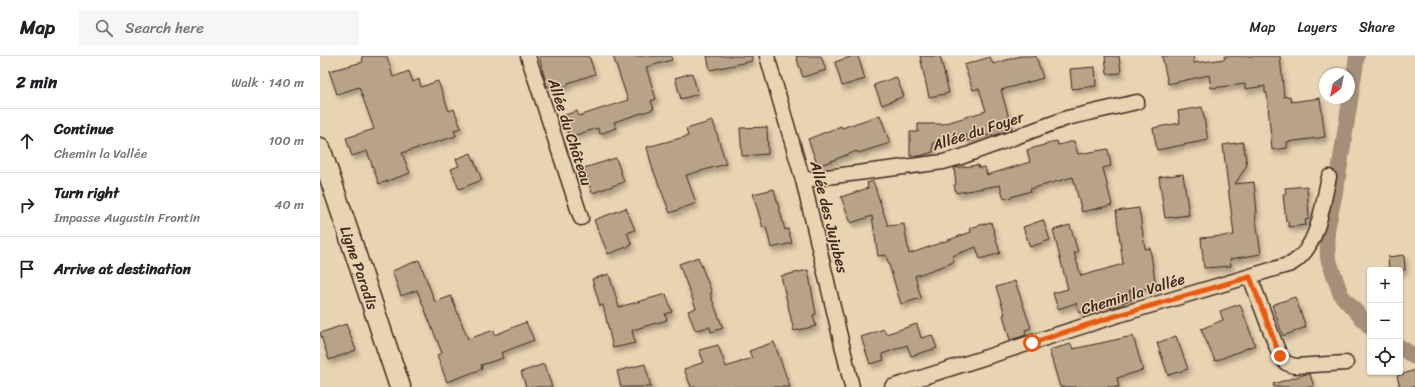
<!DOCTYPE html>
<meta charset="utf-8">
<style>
body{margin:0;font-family:Sriracha,sans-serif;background:#f6f6f6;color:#202124}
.controls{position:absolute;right:12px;bottom:12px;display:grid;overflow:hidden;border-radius:4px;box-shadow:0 1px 3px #0004}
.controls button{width:36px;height:36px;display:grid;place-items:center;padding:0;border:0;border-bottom:1px solid #e0e0e0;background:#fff;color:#202124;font:20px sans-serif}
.compass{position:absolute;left:999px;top:12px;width:36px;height:36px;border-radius:50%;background:#fff;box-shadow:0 1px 3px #0004;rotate:213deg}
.stop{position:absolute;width:12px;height:12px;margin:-9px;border:3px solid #ea580c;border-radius:50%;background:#fff}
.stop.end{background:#ea580c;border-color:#fff;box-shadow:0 1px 4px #0008}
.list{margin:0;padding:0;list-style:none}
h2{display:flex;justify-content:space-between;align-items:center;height:52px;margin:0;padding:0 16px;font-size:17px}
h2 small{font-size:13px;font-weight:400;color:#757577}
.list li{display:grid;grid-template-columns:26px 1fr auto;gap:12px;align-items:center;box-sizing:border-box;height:64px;padding:0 16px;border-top:1px solid #e0e0e0}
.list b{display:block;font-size:15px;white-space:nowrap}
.list p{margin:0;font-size:13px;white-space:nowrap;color:#757577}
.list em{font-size:13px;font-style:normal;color:#757577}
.icon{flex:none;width:22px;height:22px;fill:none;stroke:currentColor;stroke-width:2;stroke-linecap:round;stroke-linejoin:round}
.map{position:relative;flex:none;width:1095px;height:331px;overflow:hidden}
header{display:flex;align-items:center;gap:24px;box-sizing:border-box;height:56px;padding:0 20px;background:#fff;border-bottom:1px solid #e0e0e0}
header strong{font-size:19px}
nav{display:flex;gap:22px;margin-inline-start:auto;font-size:14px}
.search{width:280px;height:36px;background:#f6f6f6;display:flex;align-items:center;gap:10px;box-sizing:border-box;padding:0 14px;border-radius:4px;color:#757577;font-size:15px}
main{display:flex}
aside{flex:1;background:#fff}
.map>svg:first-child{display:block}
</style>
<header>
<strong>Map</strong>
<div class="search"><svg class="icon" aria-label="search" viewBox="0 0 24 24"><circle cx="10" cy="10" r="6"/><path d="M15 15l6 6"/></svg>Search here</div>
<nav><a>Map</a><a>Layers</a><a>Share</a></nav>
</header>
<main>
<aside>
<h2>2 min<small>Walk · 140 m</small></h2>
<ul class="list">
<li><svg class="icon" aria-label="ahead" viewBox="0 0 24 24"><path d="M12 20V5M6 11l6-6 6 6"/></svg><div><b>Continue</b><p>Chemin la Vallée</p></div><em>100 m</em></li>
<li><svg class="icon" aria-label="right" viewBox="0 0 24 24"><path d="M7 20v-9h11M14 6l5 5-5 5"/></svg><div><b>Turn right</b><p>Impasse Augustin Frontin</p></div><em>40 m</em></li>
<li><svg class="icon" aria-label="arrive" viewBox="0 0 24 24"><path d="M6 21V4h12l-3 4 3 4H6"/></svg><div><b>Arrive at destination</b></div></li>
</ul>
</aside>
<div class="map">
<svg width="1095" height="331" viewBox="0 0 1095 331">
<defs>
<filter id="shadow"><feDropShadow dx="2.5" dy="4.5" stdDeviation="2" flood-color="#0004"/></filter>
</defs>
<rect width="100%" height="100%" fill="#e8d3b2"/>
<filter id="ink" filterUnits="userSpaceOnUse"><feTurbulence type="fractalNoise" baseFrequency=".025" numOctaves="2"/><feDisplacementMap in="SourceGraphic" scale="8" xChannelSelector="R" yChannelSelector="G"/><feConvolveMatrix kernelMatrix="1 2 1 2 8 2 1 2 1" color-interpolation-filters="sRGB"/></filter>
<g filter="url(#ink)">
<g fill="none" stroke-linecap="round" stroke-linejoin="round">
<g stroke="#a49078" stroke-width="16">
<path d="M1037,0L1018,121L1007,174L1008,202L1021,239L1050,271"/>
<path d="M1080,291L1095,301"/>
</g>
</g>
<g fill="#b7a488" stroke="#3b2a1e" filter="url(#shadow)">
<path d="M42,0H67L73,21L89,15L93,26L99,23L101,31L118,25L129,55L134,53L141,72L134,74L136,80L82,97L90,117L59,128L47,95L32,100L26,82L54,73L39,31L17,38L9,15L43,6Z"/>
<path d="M219,0H269L275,18L248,27L249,29L233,35L231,30L227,31Z"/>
<path d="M293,0H351L352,4L326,11L336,43L331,45L334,53L294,66L296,72L280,78L278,72L249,81L242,60L257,55L259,60L308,44Z"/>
<path d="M387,0H432V5L390,14Z"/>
<path d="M476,0H501L506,14L483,21Z"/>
<path d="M533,0H538L545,23L522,30L515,6Z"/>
<path d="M600,0H620L629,37L609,41Z"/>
<path d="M700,0H716L723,22L681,34L692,73L675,79L673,80L672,78L647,85L645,78L613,87V96L600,100H590V76H598V68H623L666,55L659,32L653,34L644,9L670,1L673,8Z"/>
<path d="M785,0H799L801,17L787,18Z"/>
<path d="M842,0H873L874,7L905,3V0H960L964,41L970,40L971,46L1000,42L1005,81L967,86V92L952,94L947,37H945V30L925,33V28L891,32L889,19L848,28Z"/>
<path d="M775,11L776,30L752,33L750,13Z"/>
<path d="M372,17L378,38L361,43L355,22Z"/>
<path d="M576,21L584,40L562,49L554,29Z"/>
<path d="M882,51L888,84L837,94L833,72L860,67L858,55Z"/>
<path d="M560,59L570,87L538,97L537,95L498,110L488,83L521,70L522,72Z"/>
<path d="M393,65L406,108L366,119L376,147L350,157L332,111L327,91L368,80L366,73Z"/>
<path d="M447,71L448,98L422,100L420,72Z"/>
<path d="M737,85L738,89L754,85L758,98L788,93L791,110L783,112L792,149L762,156L753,121L710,133L711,135L684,143L680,129L636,137L634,129L636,128L634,112L658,109L659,112L665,111L667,119L710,106L707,94Z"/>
<path d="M923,86L927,109L915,128L934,126L937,157H935L941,198L910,203L911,210L884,212L881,182L914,179L903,89Z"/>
<path d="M151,97L162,124L139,133L131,113L139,110L136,103Z"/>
<path d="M296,102L304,126L272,137L264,112Z"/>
<path d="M863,118L869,159L845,162L839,121Z"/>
<path d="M553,125L568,170L584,168L589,198L651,176L650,172L671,166L680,197L660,203L656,191L632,200L634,206L595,220L601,242L581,248L566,199L558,200L552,160L531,167L521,141L548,132L547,127Z"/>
<path d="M987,130L989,163L985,164L986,169L969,171L968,165H966L963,138H966L965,132Z"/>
<path d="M454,133L465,174L468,173L472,187L451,192L446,171L443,172L433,138Z"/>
<path d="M306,152L315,174L307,177L312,189L288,198L274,164Z"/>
<path d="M819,152L825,193L830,192L836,231L809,235L812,243L803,246L804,248L790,252L789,249L759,257L756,247L738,253L733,237L748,233L733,174L750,169L758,196L754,197L761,220L803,208L796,155Z"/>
<path d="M723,164L730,184L710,191L703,171Z"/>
<path d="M1084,199L1085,214H1069L1068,201Z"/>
<path d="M378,201L392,237L390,238L403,272L391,276L390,271L375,274L368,255L376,252L359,208Z"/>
<path d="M99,204L115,246L131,240L148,283L174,274L175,279L206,266L214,284L181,297L183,302L161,309L162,313L127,326L117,299L122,297L97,234L81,240L72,215Z"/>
<path d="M488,214L496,258L493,259L496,270L474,275L461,220Z"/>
<path d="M289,218L299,251L346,238L352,256L345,258L347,264L312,274L315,287L293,292L283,249L280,250L272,223Z"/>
<path d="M695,225L711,272L705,274L706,279L690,284L683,259L685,258L676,231Z"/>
<path d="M975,241L986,271L963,280L952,249Z"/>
<path d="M920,248L935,289L895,305L881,273L903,264L900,255Z"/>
<path d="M26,268L36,294L9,304L0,277Z"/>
<path d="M597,268L601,282L612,279L617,292L591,300L587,289L562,298L564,304L550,308L541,281L564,273L566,278Z"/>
<path d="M813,280L823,314L797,322L799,331H740L729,294L751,288L753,293Z"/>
<path d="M856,280L868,313L848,319L837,287Z"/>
<path d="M454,286L470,331H371L364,313L384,306L379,294L398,289L406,311L432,302L429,295Z"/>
<path d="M224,308L232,331H206L201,316Z"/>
<path d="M325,308L331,331H301L297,315Z"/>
<path d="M1095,314V331H1080L1077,320Z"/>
<path d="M986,318H990L994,331H954L953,328Z"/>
</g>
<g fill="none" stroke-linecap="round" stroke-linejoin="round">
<g stroke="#3b2a1e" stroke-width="17">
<g id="street">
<path d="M208,0L261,162"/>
<path d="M447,0L483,124L532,331"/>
<path d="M483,124L623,106L641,101L747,62L817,46"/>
<path d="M930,221L960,300L966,307L975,310L1026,307"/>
<path d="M572,331L792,261L971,208C999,192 1002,149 1009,121"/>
</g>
</g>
<g stroke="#3b2a1e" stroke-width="23">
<path id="secondary" d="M0,92L80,331"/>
</g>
<use href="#street" stroke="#e8d3b2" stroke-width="14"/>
<use href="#secondary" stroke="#e8d3b2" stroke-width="20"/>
</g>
</g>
<g fill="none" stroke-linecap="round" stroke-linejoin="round" filter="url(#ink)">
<path stroke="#ea580c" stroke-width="5" d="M712,287L792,261L930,221L960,300"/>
</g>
<g text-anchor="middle" stroke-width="3" stroke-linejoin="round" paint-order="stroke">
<g font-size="15" fill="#3b2a1e" stroke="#e8d3b2">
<text transform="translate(658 75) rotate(-18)" y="5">Allée du Foyer</text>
<text transform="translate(250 76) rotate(72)" y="5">Allée du Château</text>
<text transform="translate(509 161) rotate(76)" y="5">Allée des Jujubes</text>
<text transform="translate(39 212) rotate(71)" y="5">Ligne Paradis</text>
<text transform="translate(813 238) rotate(-17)" y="5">Chemin la Vallée</text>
</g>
</g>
</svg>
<div class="controls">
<button>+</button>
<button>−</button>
<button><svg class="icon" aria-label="locate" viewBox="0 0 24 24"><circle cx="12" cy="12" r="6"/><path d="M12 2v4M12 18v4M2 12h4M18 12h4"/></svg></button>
</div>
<svg class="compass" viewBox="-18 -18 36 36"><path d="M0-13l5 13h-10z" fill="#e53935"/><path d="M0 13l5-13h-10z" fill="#757577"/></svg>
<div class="stop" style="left:712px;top:287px"></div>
<div class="stop end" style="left:960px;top:300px"></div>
</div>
</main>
